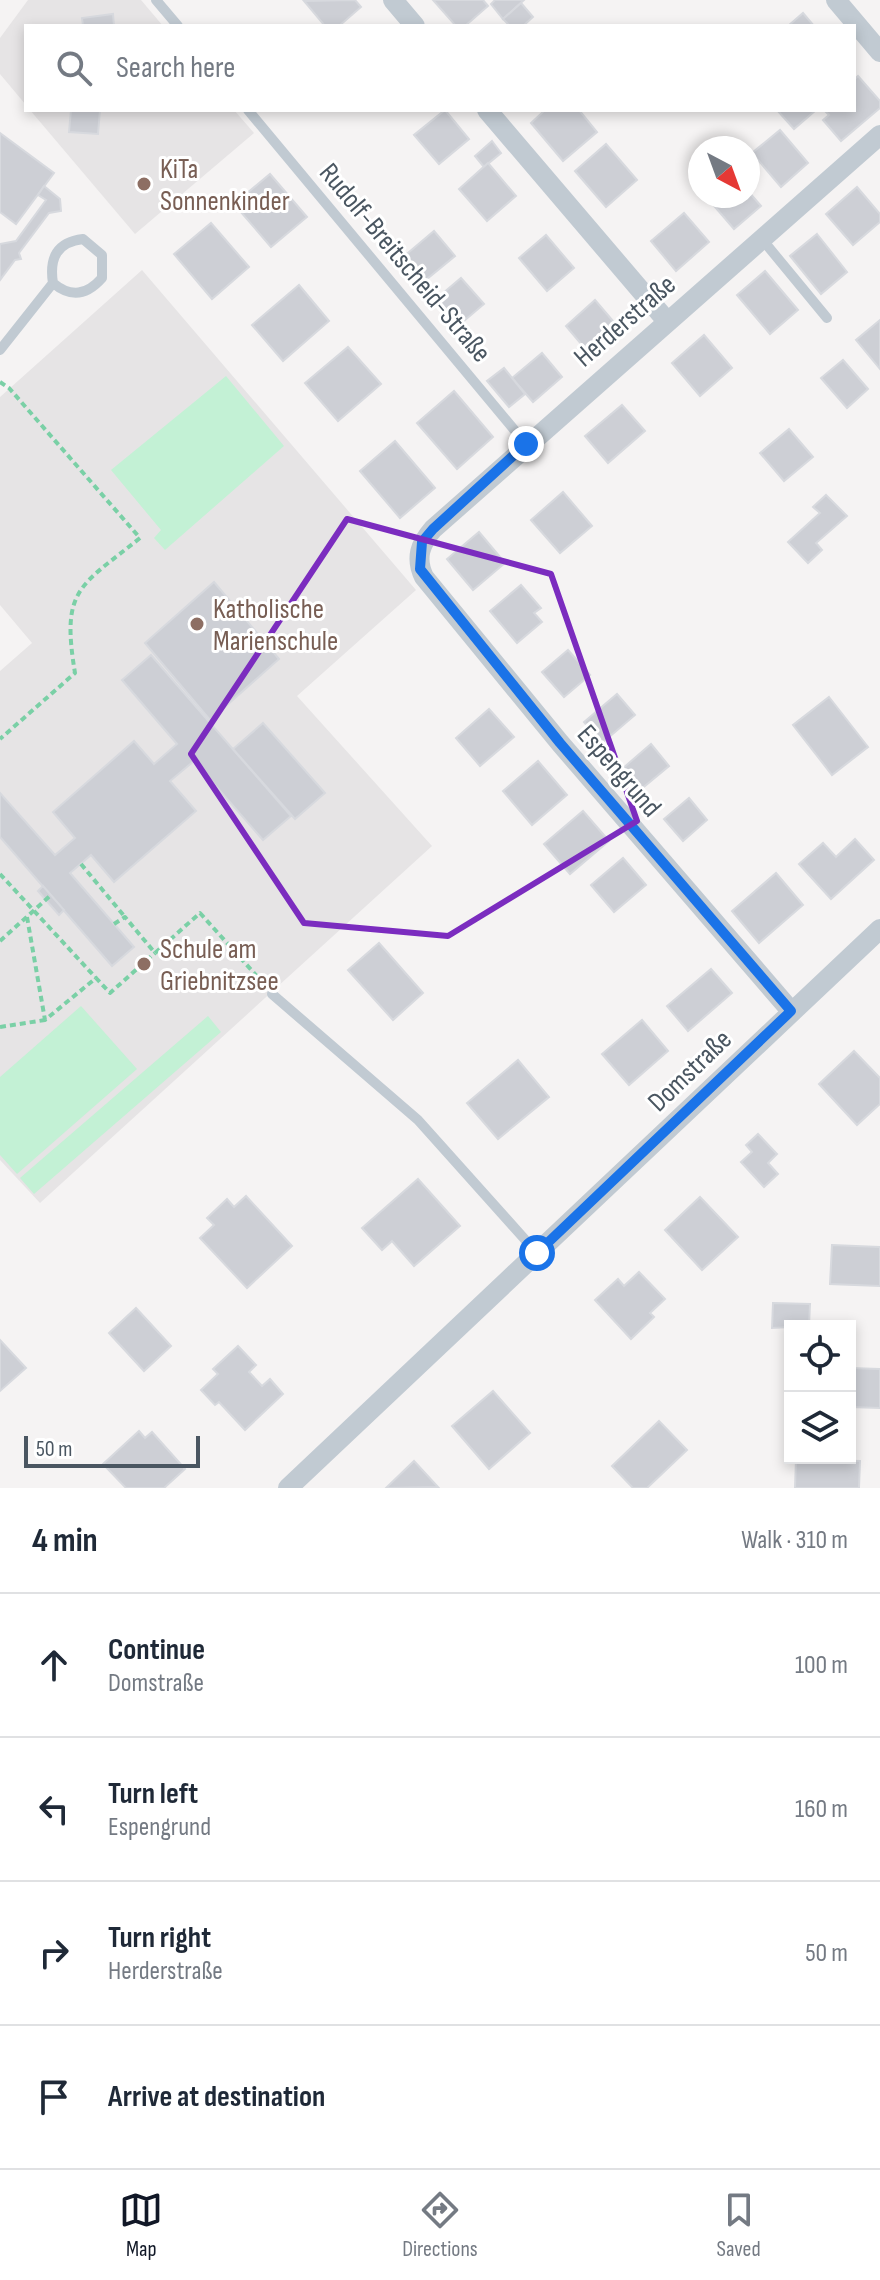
<!DOCTYPE html>
<meta charset="utf-8">
<style>
body{margin:0;font-family:"Sofia Sans Condensed",sans-serif;background:#f6f6f7;color:#1f2937}
.controls{position:absolute;right:24px;bottom:24px;display:grid;overflow:hidden;border-radius:0px;box-shadow:0 4px 12px #0003}
.controls button{width:72px;height:72px;display:grid;place-items:center;padding:0;border:0;border-bottom:2px solid #e0e1e3;background:#fff;color:#1f2937;font:40px sans-serif}
.compass{position:absolute;left:688px;top:136px;width:72px;height:72px;border-radius:50%;background:#fff;box-shadow:0 4px 12px #0003;rotate:139deg}
.scale{position:absolute;left:24px;bottom:20px;width:176px;box-sizing:border-box;padding-left:8px;border:4px solid #4a5661;border-top:0;font-size:22px;line-height:28px;white-space:nowrap;color:#4a5661;-webkit-text-stroke:6px #fff;paint-order:stroke}
.stop{position:absolute;width:24px;height:24px;margin:-18px;border:6px solid #1a73e8;border-radius:50%;background:#fff}
.stop.end{background:#1a73e8;border-color:#fff;box-shadow:0 2px 8px #0008}
.list{margin:0;padding:0;list-style:none}
h2{display:flex;justify-content:space-between;align-items:center;height:104px;margin:0;padding:0 32px;font-size:34px}
h2 small{font-size:26px;font-weight:400;color:#747a83}
.list li{display:grid;grid-template-columns:52px 1fr auto;gap:24px;align-items:center;box-sizing:border-box;height:144px;padding:0 32px;border-top:2px solid #e0e1e3}
.list b{display:block;font-size:30px;white-space:nowrap}
.list p{margin:0;font-size:26px;white-space:nowrap;color:#747a83}
.list em{font-size:26px;font-style:normal;color:#747a83}
.icon{flex:none;width:44px;height:44px;fill:none;stroke:currentColor;stroke-width:2;stroke-linecap:round;stroke-linejoin:round}
.map{position:relative;flex:none;width:880px;height:1488px;overflow:hidden}
.search{position:absolute;background:#fff;box-shadow:0 4px 12px #0003;left:24px;right:24px;top:24px;height:88px;display:flex;align-items:center;gap:20px;box-sizing:border-box;padding:0 28px;border-radius:0px;color:#747a83;font-size:30px}
.sheet{height:680px;background:#fff}
nav{display:flex;justify-content:space-around;align-items:center;box-sizing:border-box;height:112px;border-top:2px solid #e0e1e3;background:#fff;font-size:22px;color:#747a83}
nav a{display:grid;justify-items:center;gap:4px}
nav .on{color:#111827}
.map>svg:first-child{display:block}
</style>
<div class="map">
<svg width="880" height="1488" viewBox="0 0 880 1488">
<rect width="100%" height="100%" fill="#f5f3f3"/>
<g fill="#e6e4e5">
<path d="M28,0H141L163,26H26V105L0,74V38Z"/>
<path d="M30,110H234L254,133L135,234Z"/>
<path d="M142,270L416,590L297,696L432,846L40,1203L0,1160V671L32,643L0,605V397Z"/>
</g>
<g fill="#c3f1d5">
<path d="M226,376L284,446L165,550L154,538L161,530L111,470Z"/>
<path d="M81,1006L137,1069L17,1174L0,1155V1077Z"/>
<path d="M208,1016L221,1032L34,1194L20,1178Z"/>
</g>
<g fill="#cdcfd5" stroke="#d7d9de" stroke-width="2">
<path d="M355,0L361,7L339,26H325L304,1Z"/>
<path d="M433,0H483L488,6L465,26H456Z"/>
<path d="M495,0H524L503,19L491,4Z"/>
<path d="M521,3L533,17L523,26H510L503,19Z"/>
<path d="M803,13L814,26H788Z"/>
<path d="M113,14L114,26H83L82,18Z"/>
<path d="M858,76L880,101V108L841,141L823,120L829,115L824,110H854V80Z"/>
<path d="M71,110H100L98,134L69,132Z"/>
<path d="M445,110L469,139L439,164L414,135Z"/>
<path d="M545,110H579L597,132L563,161L531,123Z"/>
<path d="M777,110H816L794,129Z"/>
<path d="M780,130L808,163L781,187L752,153Z"/>
<path d="M0,133L54,173L16,224L0,212Z"/>
<path d="M492,141L501,153L484,167L475,156Z"/>
<path d="M606,144L637,180L606,207L575,171Z"/>
<path d="M488,163L516,196L487,221L459,189Z"/>
<path d="M270,174L307,217L271,247L234,204Z"/>
<path d="M44,186L60,199L61,211L49,213L19,253L21,259L15,260L0,280V244L16,241L46,200L38,195Z"/>
<path d="M857,187L880,214V222L853,245L826,214Z"/>
<path d="M748,191L761,206L734,229L710,201L716,196H748Z"/>
<path d="M684,213L709,242L676,271L651,241Z"/>
<path d="M211,223L249,267L212,299L174,254Z"/>
<path d="M434,231L455,256L422,283L402,258Z"/>
<path d="M817,234L847,272L821,294L790,256Z"/>
<path d="M546,235L574,268L547,291L519,258Z"/>
<path d="M765,271L798,310L770,334L737,295Z"/>
<path d="M461,278L484,304L459,325L436,299Z"/>
<path d="M299,285L329,321L283,361L252,325Z"/>
<path d="M595,300L618,327L588,352L566,326Z"/>
<path d="M880,320V369L856,340Z"/>
<path d="M704,335L732,368L700,396L672,363Z"/>
<path d="M348,347L381,384L338,421L305,383Z"/>
<path d="M542,353L562,377L533,402L512,378Z"/>
<path d="M843,360L868,389L847,408L821,378Z"/>
<path d="M504,368L525,394L509,407L487,381Z"/>
<path d="M454,391L493,437L457,469L417,423Z"/>
<path d="M622,405L645,431L608,463L585,436Z"/>
<path d="M789,429L813,457L784,481L760,453Z"/>
<path d="M395,441L435,488L400,518L360,471Z"/>
<path d="M563,492L592,526L560,553L531,520Z"/>
<path d="M826,495L847,516L816,543L822,550L808,563L788,542L820,513L813,507Z"/>
<path d="M479,532L505,563L473,590L447,559Z"/>
<path d="M214,582L279,659L210,720L145,643Z"/>
<path d="M521,585L541,608L534,613L542,622L517,643L490,611Z"/>
<path d="M568,650L590,675L564,697L542,672Z"/>
<path d="M151,655L291,816L263,840L194,761L170,781L196,811L114,882L91,855L70,873L134,947L112,966L0,837V793L55,855L75,838L53,812L134,741L154,764L177,744L122,680Z"/>
<path d="M617,694L635,715L602,743L584,722Z"/>
<path d="M829,697L868,747L832,775L793,725Z"/>
<path d="M489,709L514,737L480,766L456,738Z"/>
<path d="M263,723L325,793L295,819L233,749Z"/>
<path d="M651,744L669,766L640,790L622,769Z"/>
<path d="M538,761L567,795L532,825L503,791Z"/>
<path d="M689,798L707,820L683,841L664,819Z"/>
<path d="M583,811L609,841L570,874L544,844Z"/>
<path d="M855,839L874,860L831,899L799,864L823,843L836,857Z"/>
<path d="M623,858L646,885L614,912L591,885Z"/>
<path d="M776,873L803,905L759,943L732,911Z"/>
<path d="M43,886L64,910L59,915L38,891Z"/>
<path d="M379,943L423,993L393,1020L348,970Z"/>
<path d="M711,969L732,993L688,1031L667,1006Z"/>
<path d="M642,1020L668,1051L629,1085L602,1054Z"/>
<path d="M854,1051L880,1078V1104L857,1125L819,1084Z"/>
<path d="M518,1060L549,1097L498,1139L467,1103Z"/>
<path d="M758,1134L777,1154L768,1163L778,1174L764,1187L741,1162L752,1152L746,1145Z"/>
<path d="M418,1179L460,1226L414,1266L392,1241L382,1250L362,1228Z"/>
<path d="M246,1196L292,1246L247,1288L200,1238L214,1225L207,1218L227,1199L234,1207Z"/>
<path d="M700,1197L738,1237L702,1270L665,1230Z"/>
<path d="M832,1245L880,1247V1286L830,1284Z"/>
<path d="M639,1272L665,1299L650,1313L654,1317L631,1339L595,1300L618,1279L624,1286Z"/>
<path d="M773,1303L810,1304L809,1326L772,1328Z"/>
<path d="M136,1308L171,1346L144,1371L109,1333Z"/>
<path d="M0,1340L26,1368L0,1391Z"/>
<path d="M238,1346L256,1365L249,1372L262,1386L270,1379L283,1394L245,1430L219,1402L215,1405L201,1390L218,1374L213,1369Z"/>
<path d="M850,1368L880,1369V1408L850,1407Z"/>
<path d="M493,1391L530,1433L489,1469L452,1426Z"/>
<path d="M659,1421L687,1450L647,1488H633L612,1466Z"/>
<path d="M139,1431L145,1438L152,1432L185,1469L164,1488H126L103,1464Z"/>
<path d="M796,1459L860,1461L859,1488H795Z"/>
<path d="M414,1461L438,1487L386,1488Z"/>
</g>
<g fill="none" stroke-linecap="round" stroke-linejoin="round">
<g stroke="#7ad0a6" stroke-width="4" stroke-dasharray="6 4" stroke-linecap="butt">
<path d="M0,382L9,388L140,538C79,587 61,589 75,673L0,739"/>
<path d="M81,864L125,917"/>
<path d="M0,874L96,978"/>
<path d="M27,917L45,1020L96,978L110,993L155,953"/>
<path d="M114,924L125,917L155,953L200,913L263,983"/>
<path d="M0,941L51,895"/>
<path d="M0,1027L45,1020"/>
</g>
<g stroke="#c1cad2" stroke-width="10">
<path d="M156,0L178,26"/>
<path d="M248,110L526,444"/>
<path d="M761,238L827,318"/>
<path d="M0,350L53,283C49,258 57,242 83,239L102,255V278C87,295 71,298 53,283"/>
<path d="M272,994L418,1120L537,1253"/>
</g>
<g stroke="#c1cad2" stroke-width="20">
<path d="M393,0L415,26"/>
<path d="M836,0L880,52"/>
<path d="M487,110L666,320"/>
<path d="M791,1011L560,743L424,577C415,558 420,544 433,529L880,135"/>
<path d="M288,1488L880,929"/>
</g>
</g>
<g fill="none" stroke-linecap="round" stroke-linejoin="round">
<path stroke="#1a73e8" stroke-width="10" d="M526,444L433,529L422,542L420,569L560,743L791,1011L537,1253"/>
</g>
<path fill="none" stroke="#7b2cbf" stroke-width="6" stroke-linejoin="round" d="M347,519L551,574L637,821L448,936L304,923L191,754Z"/>
<g fill="#8d6e63" stroke="#fff" stroke-width="3">
<circle cx="144" cy="184" r="8"/>
<circle cx="197" cy="624" r="8"/>
<circle cx="144" cy="964" r="8"/>
</g>
<g text-anchor="middle" stroke-width="6" stroke-linejoin="round" paint-order="stroke">
<g font-size="28" fill="#785e54" stroke="#fff" text-anchor="start">
<text x="160" y="178">KiTa<tspan x="160" dy="32">Sonnenkinder</tspan></text>
<text x="213" y="618">Katholische<tspan x="213" dy="32">Marienschule</tspan></text>
<text x="160" y="958">Schule am<tspan x="160" dy="32">Griebnitzsee</tspan></text>
</g>
<g font-size="28" fill="#4a5661" stroke="#fff">
<text transform="translate(406 262) rotate(50)" y="10">Rudolf-Breitscheid-Straße</text>
<text transform="translate(624 320) rotate(-41)" y="10">Herderstraße</text>
<text transform="translate(620 770) rotate(49)" y="10">Espengrund</text>
<text transform="translate(689 1070) rotate(-44)" y="10">Domstraße</text>
</g>
</g>
</svg>
<div class="controls">
<button><svg class="icon" aria-label="locate" viewBox="0 0 24 24"><circle cx="12" cy="12" r="6"/><path d="M12 2v4M12 18v4M2 12h4M18 12h4"/></svg></button>
<button><svg class="icon" aria-label="layers" viewBox="0 0 24 24"><path d="M12 4l9 5-9 5-9-5zM3 14l9 5 9-5"/></svg></button>
</div>
<svg class="compass" viewBox="-18 -18 36 36"><path d="M0-13l5 13h-10z" fill="#e53935"/><path d="M0 13l5-13h-10z" fill="#747a83"/></svg>
<div class="scale">50 m</div>
<div class="stop" style="left:537px;top:1253px"></div>
<div class="stop end" style="left:526px;top:444px"></div>
<div class="search"><svg class="icon" aria-label="search" viewBox="0 0 24 24"><circle cx="10" cy="10" r="6"/><path d="M15 15l6 6"/></svg>Search here</div>
</div>
<section class="sheet">
<h2>4 min<small>Walk · 310 m</small></h2>
<ul class="list">
<li><svg class="icon" aria-label="ahead" viewBox="0 0 24 24"><path d="M12 20V5M6 11l6-6 6 6"/></svg><div><b>Continue</b><p>Domstraße</p></div><em>100 m</em></li>
<li><svg class="icon" aria-label="left" viewBox="0 0 24 24"><path d="M17 20v-9H6M10 6l-5 5 5 5"/></svg><div><b>Turn left</b><p>Espengrund</p></div><em>160 m</em></li>
<li><svg class="icon" aria-label="right" viewBox="0 0 24 24"><path d="M7 20v-9h11M14 6l5 5-5 5"/></svg><div><b>Turn right</b><p>Herderstraße</p></div><em>50 m</em></li>
<li><svg class="icon" aria-label="arrive" viewBox="0 0 24 24"><path d="M6 21V4h12l-3 4 3 4H6"/></svg><div><b>Arrive at destination</b></div></li>
</ul>
</section>
<nav>
<a class="on"><svg class="icon" aria-label="map" viewBox="0 0 24 24"><path d="M3 6l6-2 6 2 6-2v14l-6 2-6-2-6 2zM9 4v14M15 6v14"/></svg>Map</a>
<a><svg class="icon" aria-label="directions" viewBox="0 0 24 24"><path d="M12 3l9 9-9 9-9-9zM9 14v-3h6M13 9l2 2-2 2"/></svg>Directions</a>
<a><svg class="icon" aria-label="saved" viewBox="0 0 24 24"><path d="M7 4h10v16l-5-4-5 4z"/></svg>Saved</a>
</nav>
